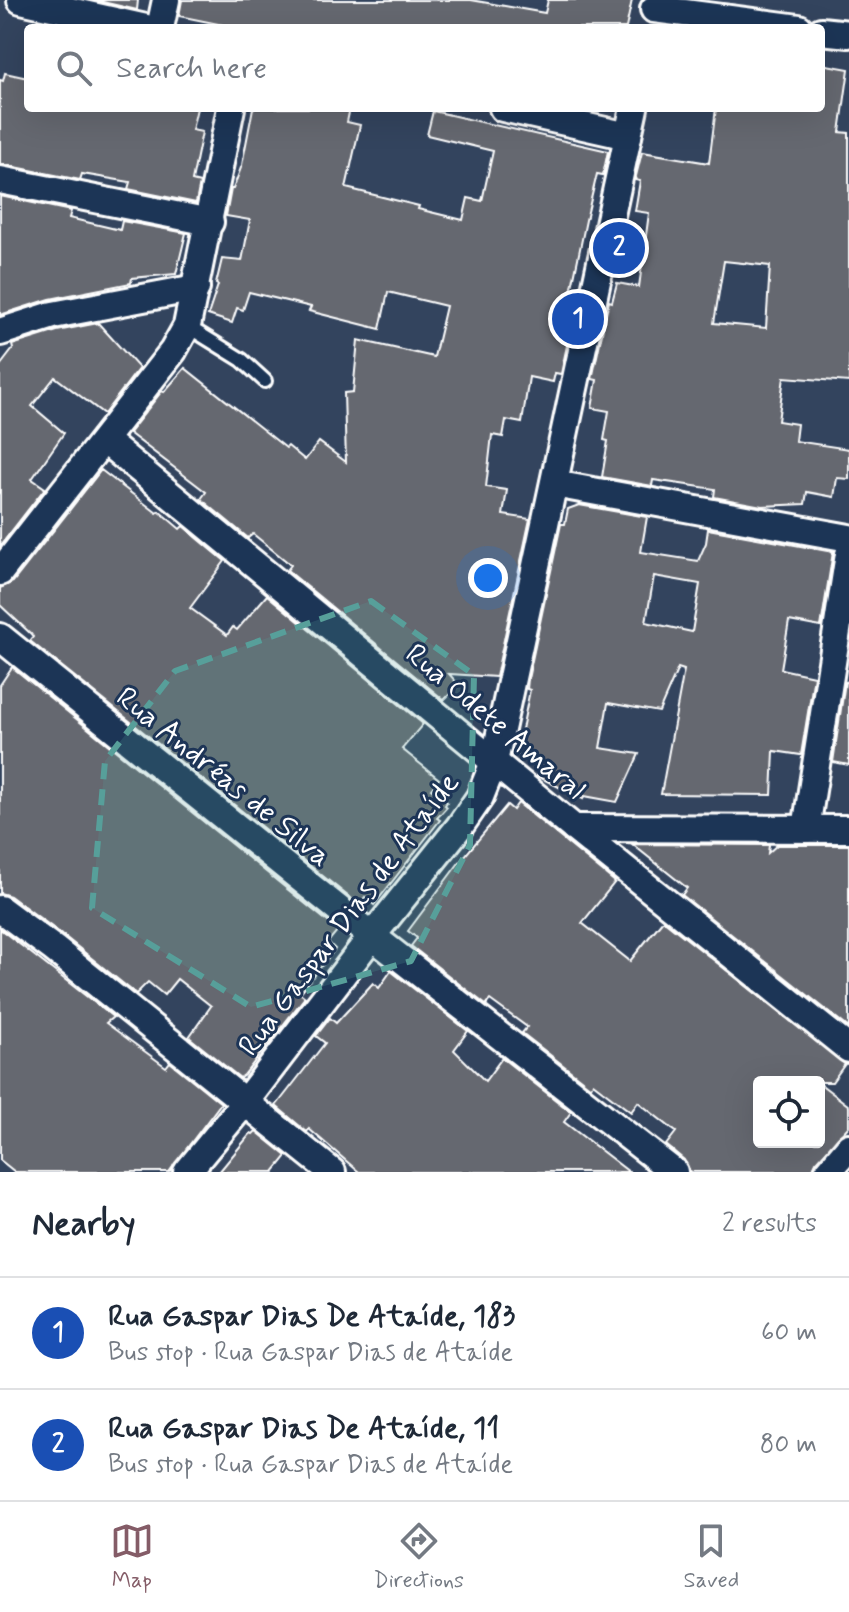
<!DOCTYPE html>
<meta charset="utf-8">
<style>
body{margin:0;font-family:Mynerve,sans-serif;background:#f2f2f3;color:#1f2937}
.controls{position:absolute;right:24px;bottom:24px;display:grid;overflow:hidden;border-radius:8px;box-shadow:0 8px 32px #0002}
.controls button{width:72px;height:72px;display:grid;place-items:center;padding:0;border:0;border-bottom:2px solid #e0e1e3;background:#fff;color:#1f2937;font:40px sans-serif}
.you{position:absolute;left:488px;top:578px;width:28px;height:28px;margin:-20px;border:6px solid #fff;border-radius:50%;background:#1a73e8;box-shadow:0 0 0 12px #1a73e833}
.badge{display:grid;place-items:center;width:52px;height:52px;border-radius:50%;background:#845c67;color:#fff;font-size:26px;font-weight:700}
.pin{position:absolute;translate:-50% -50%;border:4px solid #fff;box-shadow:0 2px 8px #0006}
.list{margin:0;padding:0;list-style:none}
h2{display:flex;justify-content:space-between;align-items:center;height:104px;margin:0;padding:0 32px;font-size:34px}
h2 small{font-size:26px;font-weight:400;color:#747a83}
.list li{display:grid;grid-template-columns:52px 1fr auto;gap:24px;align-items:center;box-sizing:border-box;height:112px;padding:0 32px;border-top:2px solid #e0e1e3}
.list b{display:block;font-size:30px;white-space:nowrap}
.list p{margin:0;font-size:26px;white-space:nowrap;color:#747a83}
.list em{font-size:26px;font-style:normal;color:#747a83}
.icon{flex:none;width:44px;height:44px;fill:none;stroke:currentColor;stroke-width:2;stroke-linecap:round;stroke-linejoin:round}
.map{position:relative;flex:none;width:849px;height:1172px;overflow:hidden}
.search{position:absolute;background:#fff;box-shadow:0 8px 32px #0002;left:24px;right:24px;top:24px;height:88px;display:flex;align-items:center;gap:20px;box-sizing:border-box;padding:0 28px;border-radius:8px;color:#747a83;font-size:30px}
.sheet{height:328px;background:#fff}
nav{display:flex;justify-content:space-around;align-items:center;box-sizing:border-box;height:112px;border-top:2px solid #e0e1e3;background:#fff;font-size:22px;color:#747a83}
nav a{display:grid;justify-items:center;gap:4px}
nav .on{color:#845c67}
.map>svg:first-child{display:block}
</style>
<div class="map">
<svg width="849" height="1172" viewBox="0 0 849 1172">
<rect width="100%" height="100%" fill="#33445e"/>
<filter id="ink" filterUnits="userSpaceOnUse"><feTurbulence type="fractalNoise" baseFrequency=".0125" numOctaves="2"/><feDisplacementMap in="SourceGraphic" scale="16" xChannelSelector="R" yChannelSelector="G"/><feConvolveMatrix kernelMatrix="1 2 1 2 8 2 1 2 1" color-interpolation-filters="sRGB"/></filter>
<g filter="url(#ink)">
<g fill="#65676f" stroke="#fff" stroke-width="2" fill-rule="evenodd">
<path d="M94,0H138L137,10Z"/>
<path d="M182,0H471L545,13L548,0H632L626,28H238L179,16Z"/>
<path d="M821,64L849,69L840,132L849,133V382L784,377L778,421L797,424L795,441L849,449V479L837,478L834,497L807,492L805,504L762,506L714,497L715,489L653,480L652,486L602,477L608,441L604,440L609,411L592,408L597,380L592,379L609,301L612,302L617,283L639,287L649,213L635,211L640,181L635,180L642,152L709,163L716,108H821ZM724,261L770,266L766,328L714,323Z"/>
<path d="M5,73L28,78V108H197L192,130L202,132L192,181L200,183L196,203L128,189L130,182L82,174L80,180L0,164V80L3,81Z"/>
<path d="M253,108H350L347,122L360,125L346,188L419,206L418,209L463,220L468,198L482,201L493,151L427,135L433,111L608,151L603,175L597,174L586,220L571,292L578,293L561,374L555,373L553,382L529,377L522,423L506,420L503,437L492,435L486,487L507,490L503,515L530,519L496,677L449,674L459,685L444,700L287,570L291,565L253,534L248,538L201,499L206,492L129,433L162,391L164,392L185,368L286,448L288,446L305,460L319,442L346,462L344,393L353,392L358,340L434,357L446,306L388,292L380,329L309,311L311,307L249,292L243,310L237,308L232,323L208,315L218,285L216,284L222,259L242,261L250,220L226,216L231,189H233L242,165Z"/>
<path d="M0,196L71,211L69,218L120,230L122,221L186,233L176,274L132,278L131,283L50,299L0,315Z"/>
<path d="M98,323L139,368L104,414L55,377L32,406L64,433L32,479L45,488L0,546V366L13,349L12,345L57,331Z"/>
<path d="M101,470L157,513L159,511L180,529L183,526L225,561L190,608L227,635L233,627L237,630L267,595L423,724L402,749L439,779L431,789L447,802L445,805L447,807L437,818L440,820L374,905L365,897L359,905L30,641L33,637L31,634L0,605V588L13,582Z"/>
<path d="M579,505L647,517L641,552L698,561L706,543L708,529L833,552L821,627L789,621L781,669L814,676L801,755L774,751L772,795L661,794L684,670L678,668L659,712L608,703L600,748L639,754L617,802L584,796L583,799L537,776L541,770L517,754L530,690L527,689L528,679L561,524H565L568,509ZM654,576L700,584L692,632L646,622Z"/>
<path d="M12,667L338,930L328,942L335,949L300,993L305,997L244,1075L240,1078L189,1037L211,1006L177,979L164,995L148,982L136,994L64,936L10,896L0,893V685Z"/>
<path d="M845,682H849V765L833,762Z"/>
<path d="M518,803L615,882L582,923L630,961L663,920L845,1064L832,1082H759V1142H819V1083L849,1106V1126L816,1162L812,1172H690L684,1160L666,1145L676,1132L638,1102L631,1112L593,1083L591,1087L522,1033L527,1027L490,1000L486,1005L411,946L417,938L408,931L458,864L507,805L513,810Z"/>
<path d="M632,844L769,845L768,853L777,845H849V1028L682,895L687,888Z"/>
<path d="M0,929L113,1017L106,1023L166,1067L170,1062L221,1103L169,1172H15L0,1160Z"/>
<path d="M391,971L468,1031L454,1050L485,1081L502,1058L571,1112L564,1122L629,1172H359L309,1129L307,1132L276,1106L325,1043L316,1036L330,1018L336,1023L373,983L379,988Z"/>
<path d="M256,1131L287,1156L274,1172H219L251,1133L253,1134Z"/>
</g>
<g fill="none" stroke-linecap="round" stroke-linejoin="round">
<g stroke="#fff" stroke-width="18">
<path id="lane" d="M187,326L242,360L265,381"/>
</g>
<g stroke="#fff" stroke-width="32">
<g id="street">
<path d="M21,0L146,28"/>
<path d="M654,9L799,28"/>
<path d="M160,28L166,0"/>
<path d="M821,31L849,34"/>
<path d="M503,108L628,136"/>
<path d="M0,180L210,222"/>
<path d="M0,332L53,315L196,288"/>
<path d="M104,440L574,828L849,1049"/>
<path d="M554,484L849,538"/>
<path d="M0,572L173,351L187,326L231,108"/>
<path d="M0,637L372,936L674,1172"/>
<path d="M574,828L849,829"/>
<path d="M806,829L849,554"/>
<path d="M0,909L54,949L332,1172"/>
<path d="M187,1172L245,1102L372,936L460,826L480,797L494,762L634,108"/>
<path d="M828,1172L849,1147"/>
</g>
</g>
<use href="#lane" stroke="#1d3557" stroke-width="12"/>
<use href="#street" stroke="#1d3557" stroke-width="26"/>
</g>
</g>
<path fill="#579f9a" fill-opacity="0.2" stroke="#579f9a" stroke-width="6" stroke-dasharray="16 10" stroke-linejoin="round" d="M371,601L474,675L470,845L411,961L251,1007L92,908L105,761L175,671Z"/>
<g text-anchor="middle" stroke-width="6" stroke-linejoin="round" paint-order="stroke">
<g font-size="30" fill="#fff" stroke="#1d3557">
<text transform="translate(496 721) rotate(40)" y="10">Rua Odete Amaral</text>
<text transform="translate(224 776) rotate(39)" y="10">Rua Andréas de Silva</text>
<text transform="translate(348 914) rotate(-53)" y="10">Rua Gaspar Dias de Ataíde</text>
</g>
</g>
</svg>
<div class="controls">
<button><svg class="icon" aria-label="locate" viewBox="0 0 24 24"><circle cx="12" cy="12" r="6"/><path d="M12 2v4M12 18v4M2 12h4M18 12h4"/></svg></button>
</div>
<div class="you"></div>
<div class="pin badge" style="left:578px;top:319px;background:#1a4fb4">1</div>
<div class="pin badge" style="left:619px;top:248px;background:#1a4fb4">2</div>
<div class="search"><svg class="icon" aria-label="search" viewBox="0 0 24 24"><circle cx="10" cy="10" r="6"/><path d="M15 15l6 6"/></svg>Search here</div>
</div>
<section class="sheet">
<h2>Nearby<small>2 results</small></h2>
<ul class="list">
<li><span class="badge" style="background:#1a4fb4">1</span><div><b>Rua Gaspar Dias De Ataíde, 183</b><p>Bus stop · Rua Gaspar Dias de Ataíde</p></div><em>60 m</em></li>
<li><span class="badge" style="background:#1a4fb4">2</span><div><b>Rua Gaspar Dias De Ataíde, 11</b><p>Bus stop · Rua Gaspar Dias de Ataíde</p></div><em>80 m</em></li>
</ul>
</section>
<nav>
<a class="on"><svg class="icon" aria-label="map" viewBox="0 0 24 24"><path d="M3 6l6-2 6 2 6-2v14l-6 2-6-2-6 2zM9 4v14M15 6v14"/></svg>Map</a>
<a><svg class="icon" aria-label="directions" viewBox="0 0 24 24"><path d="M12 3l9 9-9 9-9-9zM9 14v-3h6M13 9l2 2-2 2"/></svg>Directions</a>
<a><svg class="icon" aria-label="saved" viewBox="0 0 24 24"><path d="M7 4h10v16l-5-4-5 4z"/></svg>Saved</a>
</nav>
